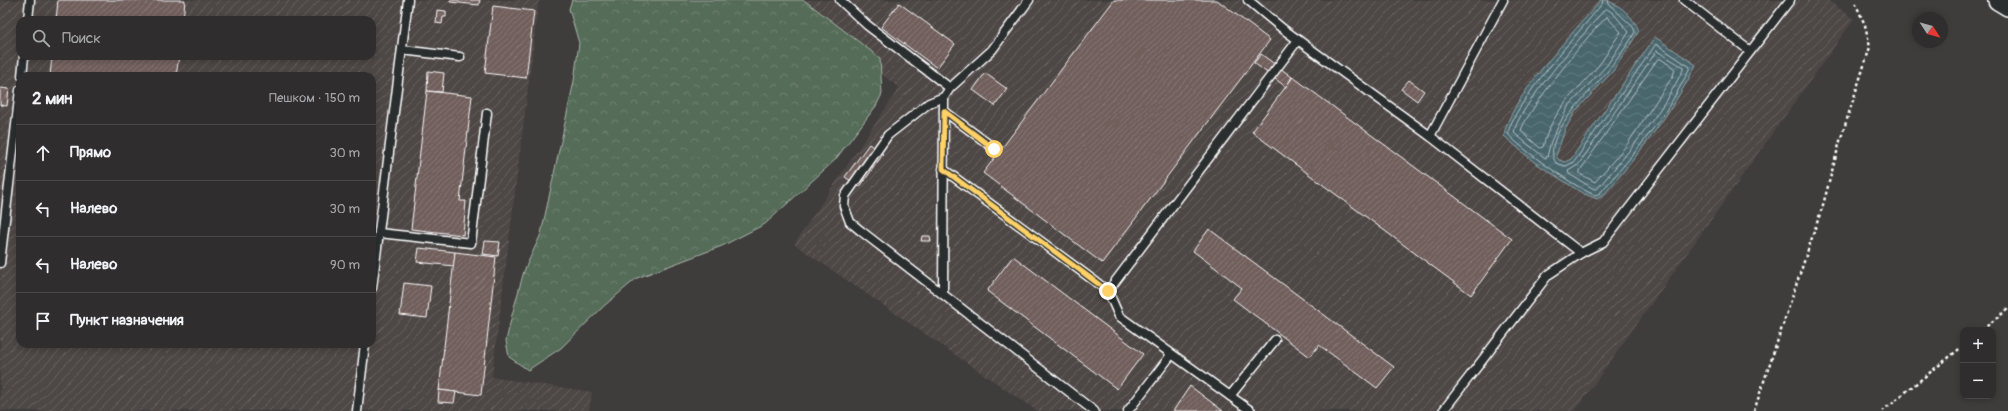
<!DOCTYPE html>
<html lang="ru">
<meta charset="utf-8">
<style>
body{margin:0;font-family:Pangolin,sans-serif;background:#3b3939;color:#f1f3f6}
.controls{position:absolute;right:12px;bottom:12px;display:grid;overflow:hidden;border-radius:8px;box-shadow:0 2px 6px #0003}
.controls button{width:36px;height:36px;display:grid;place-items:center;padding:0;border:0;border-bottom:1px solid #4a4949;background:#2f2d2d;color:#f1f3f6;font:20px sans-serif}
.compass{position:absolute;left:1912px;top:12px;width:36px;height:36px;border-radius:50%;background:#2f2d2d;box-shadow:0 2px 6px #0003;rotate:126deg}
.stop{position:absolute;width:12px;height:12px;margin:-9px;border:3px solid #ffd166;border-radius:50%;background:#fff}
.stop.end{background:#ffd166;border-color:#fff;box-shadow:0 1px 4px #0008}
.list{margin:0;padding:0;list-style:none}
h2{display:flex;justify-content:space-between;align-items:center;height:52px;margin:0;padding:0 16px;font-size:17px}
h2 small{font-size:13px;font-weight:400;color:#a7a8aa}
.list li{display:grid;grid-template-columns:26px 1fr auto;gap:12px;align-items:center;box-sizing:border-box;height:56px;padding:0 16px;border-top:1px solid #4a4949}
.list b{display:block;font-size:15px;white-space:nowrap}
.list em{font-size:13px;font-style:normal;color:#a7a8aa}
.icon{flex:none;width:22px;height:22px;fill:none;stroke:currentColor;stroke-width:2;stroke-linecap:round;stroke-linejoin:round}
.map{position:relative;flex:none;width:2008px;height:411px;overflow:hidden}
.search{position:absolute;background:#2f2d2d;box-shadow:0 2px 6px #0003;left:16px;top:16px;width:360px;height:44px;display:flex;align-items:center;gap:10px;box-sizing:border-box;padding:0 14px;border-radius:12px;color:#a7a8aa;font-size:15px}
.panel{position:absolute;background:#2f2d2d;box-shadow:0 2px 6px #0003;left:16px;top:72px;width:360px;height:276px;border-radius:12px}
.map>svg:first-child{display:block}
</style>
<div class="map">
<svg width="2008" height="411" viewBox="0 0 2008 411">
<defs>
<pattern id="industrial-furrows" width="10" height="10" patternUnits="userSpaceOnUse"><rect width="10" height="10" fill="#4e4645"/><path d="M-1 1l2-2M0 10L10 0M9 11l2-2" fill="none" stroke="#696261"/></pattern>
<pattern id="forest-crowns" width="20" height="18" patternUnits="userSpaceOnUse"><rect width="20" height="18" fill="#556c58"/><path d="M2 6a3 3 0 1 1 6 0M12 15a3 3 0 1 1 6 0" fill="none" stroke="#6e8271"/></pattern>
<pattern id="water-waves" width="16" height="10" patternUnits="userSpaceOnUse"><rect width="16" height="10" fill="#49666d"/><path d="M0 5q4-4 8 0t8 0" fill="none" stroke="#647d83"/></pattern>
<pattern id="building-hatch" width="6" height="6" patternUnits="userSpaceOnUse"><rect width="6" height="6" fill="#715e5b"/><path d="M-1 1l2-2M0 6l6-6M5 7l2-2" fill="none" stroke="#867674"/></pattern>
</defs>
<rect width="100%" height="100%" fill="#3f3c3c"/>
<filter id="ink" filterUnits="userSpaceOnUse"><feTurbulence type="fractalNoise" baseFrequency=".025" numOctaves="2"/><feDisplacementMap in="SourceGraphic" scale="8" xChannelSelector="R" yChannelSelector="G"/><feConvolveMatrix kernelMatrix="1 2 1 2 8 2 1 2 1" color-interpolation-filters="sRGB"/></filter>
<g filter="url(#ink)">
<g fill="url(#industrial-furrows)" fill-rule="evenodd">
<path d="M0,0H539L492,377L592,392L589,411H0ZM20,20H372V56H20ZM20,76H372V344H20Z"/>
<path d="M788,0H1828L1854,19L1575,411H1037L794,244L899,88Z"/>
</g>
<path fill="url(#forest-crowns)" stroke="#aab6ac" d="M572,0H804L880,58L882,94L876,106L835,160L765,224L722,246L637,278L605,305L561,348L528,370L509,357L506,341L512,315L524,271L541,234L574,81L579,43L569,9Z"/>
<path fill="url(#water-waves)" stroke="#92a3a7" d="M1601,0C1616,0 1634,17 1639,31L1614,70L1575,112L1565,130L1556,156L1559,160L1565,162L1571,159L1655,37L1696,65C1671,114 1638,155 1603,196L1597,199L1582,193L1534,162L1504,136C1506,103 1577,28 1601,0Z"/>
<g fill="none" stroke-linecap="round" stroke-linejoin="round">
<g stroke="#b6c2c5" stroke-width="1">
<path d="M1603,0L1602,4C1582,29 1511,106 1508,134C1517,146 1581,192 1596,195L1600,193C1634,154 1669,114 1690,67L1656,44L1574,162L1566,166L1556,163C1538,137 1597,86 1611,67C1618,58 1630,42 1635,32L1633,27L1609,4L1608,0"/>
<path d="M1607,9L1613,13L1629,32L1607,65L1568,107L1551,141L1547,157L1545,158L1514,133C1516,109 1586,32 1604,10Z"/>
<path d="M1607,17L1621,32C1614,41 1609,51 1602,61C1579,91 1553,106 1543,147L1540,148L1521,131C1522,118 1594,26 1607,17Z"/>
<path d="M1657,51L1683,67V70C1661,114 1629,152 1597,189H1594L1569,174L1568,171L1578,165Z"/>
<path d="M1658,59H1661L1675,69L1673,76L1626,146L1595,182L1580,174V171Z"/>
</g>
</g>
<g fill="url(#building-hatch)" stroke="#fff">
<path d="M58,0H185L183,20H56Z"/>
<path d="M450,0H480L479,5L450,2Z"/>
<path d="M1114,0H1217L1270,40L1102,263L983,173Z"/>
<path d="M899,3L955,44L937,68L881,27Z"/>
<path d="M493,6L534,11L526,78L485,73Z"/>
<path d="M437,10L446,11V17H443L442,24L436,23Z"/>
<path d="M1261,54L1292,77L1286,87L1254,63Z"/>
<path d="M52,56H179L176,76H50Z"/>
<path d="M428,71L444,73L442,92L427,91Z"/>
<path d="M985,73L1007,89L995,106L973,90Z"/>
<path d="M1293,77L1512,239L1471,295L1252,132Z"/>
<path d="M1409,80L1424,91L1417,101L1401,89Z"/>
<path d="M0,88L9,89L7,106L0,105Z"/>
<path d="M427,91L472,96L460,201H466L463,235L411,229Z"/>
<path d="M869,144L883,154L860,187L845,177Z"/>
<path d="M1209,229L1394,367L1377,388L1319,345L1310,357L1233,299L1242,288L1193,251Z"/>
<path d="M922,236H930L931,241H921Z"/>
<path d="M485,241L500,242L498,256L483,254Z"/>
<path d="M419,248L455,252L454,266L417,262Z"/>
<path d="M455,252L496,257L481,395L439,390Z"/>
<path d="M1013,256L1143,354L1117,389L987,291Z"/>
<path d="M404,283L431,286L427,318L400,315Z"/>
<path d="M1190,386L1223,411H1173Z"/>
<path d="M439,390L456,392L454,403L438,402Z"/>
</g>
<g fill="none" stroke-linecap="round" stroke-linejoin="round">
<g stroke="#fff" stroke-width="11">
<g id="service">
<path d="M840,0L867,25L950,88"/>
<path d="M1248,0L1283,29L1430,136L1581,253"/>
<path d="M1684,0L1750,51"/>
<path d="M28,20L30,0"/>
<path d="M402,50L460,57"/>
<path d="M22,76L24,56"/>
<path d="M944,97L929,103L888,135L845,196L844,206L850,222L861,231L1094,411"/>
<path d="M944,111L995,149"/>
<path d="M1430,136L1503,0"/>
<path d="M943,169L1108,291L1119,316L1251,411"/>
<path d="M379,233L471,243L487,113"/>
<path d="M0,263L20,90"/>
<path d="M372,288L408,0"/>
<path d="M1108,291L1298,40"/>
<path d="M943,294L944,97L950,88L992,50L1029,0"/>
<path d="M1230,396L1275,340"/>
<path d="M357,411L365,344"/>
<path d="M1128,411L1171,355"/>
<path d="M1443,411L1548,275L1581,253L1603,242L1790,0"/>
</g>
</g>
<g stroke="#fff" stroke-width="22">
<path id="tertiary" d="M1998,0L2008,6"/>
</g>
<g stroke="#fff" stroke-width="2.5" stroke-dasharray="3 3" stroke-linecap="butt">
<path d="M1982,330L2008,309"/>
<path d="M1754,411L1823,205L1840,141L1870,47L1865,25L1854,0"/>
<path d="M1882,411L1963,346"/>
</g>
<use href="#service" stroke="#2a2d2e" stroke-width="8"/>
<use href="#tertiary" stroke="#2a2d2e" stroke-width="19"/>
</g>
</g>
<g fill="none" stroke-linecap="round" stroke-linejoin="round" filter="url(#ink)">
<path stroke="#ffd166" stroke-width="5" d="M994,149L944,111L943,169L1108,291"/>
</g>
</svg>
<div class="controls">
<button>+</button>
<button>−</button>
</div>
<svg class="compass" viewBox="-18 -18 36 36"><path d="M0-13l5 13h-10z" fill="#e53935"/><path d="M0 13l5-13h-10z" fill="#a7a8aa"/></svg>
<div class="stop" style="left:994px;top:149px"></div>
<div class="stop end" style="left:1108px;top:291px"></div>
<div class="search"><svg class="icon" aria-label="search" viewBox="0 0 24 24"><circle cx="10" cy="10" r="6"/><path d="M15 15l6 6"/></svg>Поиск</div>
<section class="panel">
<h2>2 мин<small>Пешком · 150 m</small></h2>
<ul class="list">
<li><svg class="icon" aria-label="ahead" viewBox="0 0 24 24"><path d="M12 20V5M6 11l6-6 6 6"/></svg><div><b>Прямо</b></div><em>30 m</em></li>
<li><svg class="icon" aria-label="left" viewBox="0 0 24 24"><path d="M17 20v-9H6M10 6l-5 5 5 5"/></svg><div><b>Налево</b></div><em>30 m</em></li>
<li><svg class="icon" aria-label="left" viewBox="0 0 24 24"><path d="M17 20v-9H6M10 6l-5 5 5 5"/></svg><div><b>Налево</b></div><em>90 m</em></li>
<li><svg class="icon" aria-label="arrive" viewBox="0 0 24 24"><path d="M6 21V4h12l-3 4 3 4H6"/></svg><div><b>Пункт назначения</b></div></li>
</ul>
</section>
</div>
